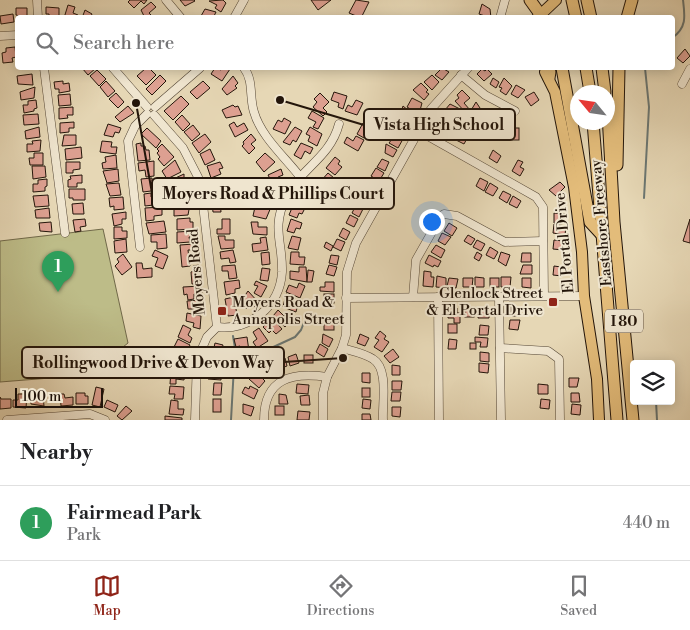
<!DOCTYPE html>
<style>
body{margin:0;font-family:"Libre Bodoni",serif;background:#f2f2f2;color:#202124}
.controls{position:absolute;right:15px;bottom:15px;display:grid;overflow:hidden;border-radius:5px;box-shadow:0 2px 12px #0003}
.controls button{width:45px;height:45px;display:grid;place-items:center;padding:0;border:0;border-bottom:1px solid #e0e0e0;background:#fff;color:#202124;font:25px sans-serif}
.compass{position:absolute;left:570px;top:85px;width:45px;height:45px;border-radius:50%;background:#fff;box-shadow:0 2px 12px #0003;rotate:299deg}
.scale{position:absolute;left:15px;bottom:12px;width:88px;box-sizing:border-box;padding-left:5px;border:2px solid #23150a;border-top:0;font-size:14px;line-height:18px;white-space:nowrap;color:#23150a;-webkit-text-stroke:4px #efe5cf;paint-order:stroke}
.you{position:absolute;left:431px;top:221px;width:18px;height:18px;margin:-12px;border:4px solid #fff;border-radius:50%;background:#1a73e8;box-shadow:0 0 0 8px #1a73e833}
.badge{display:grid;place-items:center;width:32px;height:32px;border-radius:50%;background:#8f2418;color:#fff;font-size:16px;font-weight:700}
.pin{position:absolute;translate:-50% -41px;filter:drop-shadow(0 1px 2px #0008)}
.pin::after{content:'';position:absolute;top:26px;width:18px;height:15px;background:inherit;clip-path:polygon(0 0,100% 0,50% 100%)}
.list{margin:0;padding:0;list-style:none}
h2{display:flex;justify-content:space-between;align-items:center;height:65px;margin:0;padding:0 20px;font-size:21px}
h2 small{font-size:16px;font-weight:400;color:#757577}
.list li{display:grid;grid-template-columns:32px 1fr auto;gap:15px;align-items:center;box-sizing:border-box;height:75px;padding:0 20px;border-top:1px solid #e0e0e0}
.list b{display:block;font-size:19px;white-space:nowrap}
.list p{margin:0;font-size:16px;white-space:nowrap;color:#757577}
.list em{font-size:16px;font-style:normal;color:#757577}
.icon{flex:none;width:28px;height:28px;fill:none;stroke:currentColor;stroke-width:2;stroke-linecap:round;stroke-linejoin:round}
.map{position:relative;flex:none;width:690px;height:420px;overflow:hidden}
.search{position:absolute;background:#fff;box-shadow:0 2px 12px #0003;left:15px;right:15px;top:15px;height:55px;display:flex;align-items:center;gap:12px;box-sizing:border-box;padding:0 18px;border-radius:5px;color:#757577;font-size:19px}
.sheet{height:140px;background:#fff}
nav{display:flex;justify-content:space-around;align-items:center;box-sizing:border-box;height:70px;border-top:1px solid #e0e0e0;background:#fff;font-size:14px;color:#757577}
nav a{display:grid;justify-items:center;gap:2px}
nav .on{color:#8f2418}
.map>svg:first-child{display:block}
</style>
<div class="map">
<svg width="690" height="420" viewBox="0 0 690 420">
<rect width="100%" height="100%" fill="#e6d7b5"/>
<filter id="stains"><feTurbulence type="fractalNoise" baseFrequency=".004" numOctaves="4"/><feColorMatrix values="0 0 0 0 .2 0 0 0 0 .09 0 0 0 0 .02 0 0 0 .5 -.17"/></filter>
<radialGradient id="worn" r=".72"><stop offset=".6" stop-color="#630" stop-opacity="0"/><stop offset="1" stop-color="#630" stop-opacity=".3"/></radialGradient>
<path fill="#bdbc88" stroke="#706849" d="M103,229L128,343L88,375L0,382V241Z"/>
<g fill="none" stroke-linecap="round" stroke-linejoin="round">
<g stroke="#6a7672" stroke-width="2">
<path d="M672,38C687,28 685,16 683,0"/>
<path d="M644,198L649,107L645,68"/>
<path d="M234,369L256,355L295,337L301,330L305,320"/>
<path d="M656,401L657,420"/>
<path d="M231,420L235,348L233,336"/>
</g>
</g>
<g fill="#dda091" stroke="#23150a">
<path d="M130,0H147L144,4L141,1L134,8L128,2Z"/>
<path d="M180,0H194L195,1L185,6Z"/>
<path d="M223,0L226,3L221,12L215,8L217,5L209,1Z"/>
<path d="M311,0H331L318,10Z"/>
<path d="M356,0L369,2L361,18L349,13Z"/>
<path d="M151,2L156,7L149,13L152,16L145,18L141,10Z"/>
<path d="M482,4L490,9L491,18L479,14Z"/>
<path d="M68,5L75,7L73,13L78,15L77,18H64Z"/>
<path d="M46,7L59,8V18H49V14H46Z"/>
<path d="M16,8H27V18L16,15Z"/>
<path d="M205,9L216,12L214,16L216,18L201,16Z"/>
<path d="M85,10L92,14L90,18H82Z"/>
<path d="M13,14L14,22L1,24L0,16Z"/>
<path d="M15,47L16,57L12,58L13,62L3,63L2,53L6,52V48Z"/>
<path d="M685,49L690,56L683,63L677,58Z"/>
<path d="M82,68H96L88,75Z"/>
<path d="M146,68H149L156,75L146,85L137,76Z"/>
<path d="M215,68L221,70L223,68L230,69L222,81L211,74Z"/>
<path d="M442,68L449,72L442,80L435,75Z"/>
<path d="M482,69L485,71L487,69L492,74L484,81L477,74Z"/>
<path d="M97,70L106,79L99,86L90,76Z"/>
<path d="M32,74L33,85L18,84L17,76Z"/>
<path d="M160,75L166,81L152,95L146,89Z"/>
<path d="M432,75L439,82L432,90L424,82Z"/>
<path d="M233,76L238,83L235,86L237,88L227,95L222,89Z"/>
<path d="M493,78L499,82L496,88L490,84Z"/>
<path d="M504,78L512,86L506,95L500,91L502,88L499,87Z"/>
<path d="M63,81V84L69,83L70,91L59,93V89H55L54,82Z"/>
<path d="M106,81L115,91L108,97L100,87Z"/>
<path d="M203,81L210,88L197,99L190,92Z"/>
<path d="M421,83L428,90L426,92L429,94L424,100L413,90Z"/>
<path d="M516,85L525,90L518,98L511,94Z"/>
<path d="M35,87L34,98L21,100L20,92Z"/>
<path d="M462,90L470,98L464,103L470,110L466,113L455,101L459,98L457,95Z"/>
<path d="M334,92L347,96L343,109L338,107L339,103L331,100Z"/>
<path d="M534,92L539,100L531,106L525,97Z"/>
<path d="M116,93L124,102L118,108L109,99Z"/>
<path d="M320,93L329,102L323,108L327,112L323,116L313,107L317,102L314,99Z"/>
<path d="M70,94L71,105L59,106L58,95Z"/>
<path d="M181,96L189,104L173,120L164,111Z"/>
<path d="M412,98L422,103L419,114L407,107Z"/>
<path d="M36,100L37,108L34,109V111L24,113L23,105H28V101Z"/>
<path d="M356,100L363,103L357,115L345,111L348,105L352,107Z"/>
<path d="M476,102L482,111L479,117L470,112Z"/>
<path d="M450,104L460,109L453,117L445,110Z"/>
<path d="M233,105L235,107L238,106L242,115L226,118L222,110Z"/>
<path d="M128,106L134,113L120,122L115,117Z"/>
<path d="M403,106L415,116L411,124L400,116Z"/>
<path d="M73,107V115H67L68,118L59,119V108Z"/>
<path d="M312,111L324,118L318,129L313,127L316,122L308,118Z"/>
<path d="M38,114L39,124L24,125L23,115Z"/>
<path d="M182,115L190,124L183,131L175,122Z"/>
<path d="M284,118L291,122L285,134L273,129L278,120L282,122Z"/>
<path d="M74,122V128H69V132L60,133V123Z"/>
<path d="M234,122L237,127L244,123L248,130L235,137L229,125Z"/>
<path d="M363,123L371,127L364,138L357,134Z"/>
<path d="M108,124L121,128L119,133L115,132L113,137L104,135Z"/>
<path d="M193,125L200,134L192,141L184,132Z"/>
<path d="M39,127L40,137L26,139L25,131Z"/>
<path d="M295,127L302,131L296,142L293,140L290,145L283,142Z"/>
<path d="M310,127L322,134L317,146L308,141L310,136L306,134Z"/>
<path d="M147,128L161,141L156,148L141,134Z"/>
<rect x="508" y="128" width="11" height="12"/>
<path d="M466,131L470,133L464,144L456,140L459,133L464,135Z"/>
<path d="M205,134L211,142L199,153L192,143Z"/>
<path d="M251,134L256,140L251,144L255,148L249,154L242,146L244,144L243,142Z"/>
<path d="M64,135H76V145L62,146Z"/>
<path d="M395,135L403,139L398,148L389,143Z"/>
<path d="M356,136L364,140L358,151L344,143L347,137L353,141Z"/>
<path d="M41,140L40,151L27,152V144H33L32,141Z"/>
<path d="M102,141L112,142L111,147H117L116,154L100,152Z"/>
<path d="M141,143V146H145L146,150H149L150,160L138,161L136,144Z"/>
<path d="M301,143L313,148L310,154L305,151L301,159L294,155Z"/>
<path d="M162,144L174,157L164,166L158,159L160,157L157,153L159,151L157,149Z"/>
<path d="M386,144L397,150L393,157L385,153Z"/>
<path d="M81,147L82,158L66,160L65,149Z"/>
<path d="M210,149L215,160L205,165L200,154Z"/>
<path d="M493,150L501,156L497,163L489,158Z"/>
<path d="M34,153H43V165H30L29,158H34Z"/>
<path d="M265,153L275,162L264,172L256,162Z"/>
<path d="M116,155L117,168L103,169L102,163L106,162L105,157Z"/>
<path d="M335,157L340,161L338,164L342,167L335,175L326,168Z"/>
<path d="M382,159L389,162L385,171L377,167Z"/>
<path d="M175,160L181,172L167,179L162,171Z"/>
<path d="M518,160L523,162L520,167L524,169L520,176L512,171Z"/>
<path d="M154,161V176L146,177L145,170L139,171L138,163Z"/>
<path d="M66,162H80V169L73,170V173H66Z"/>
<path d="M220,162L223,168L219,169L221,174L211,178L207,166Z"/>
<path d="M32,166H45L46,177L33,179Z"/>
<path d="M376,168L384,173L379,181L371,176Z"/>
<path d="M118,169L119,181L107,183L103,171Z"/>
<path d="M281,169L283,175L278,177L282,184L275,188L268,175Z"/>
<path d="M328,173L334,178L326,187L320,182Z"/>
<path d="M184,174V185L171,189L169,181Z"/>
<path d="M82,175V183H77V187H68V180L71,179L70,176Z"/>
<path d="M152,178V181H158L159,190L143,192L141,179Z"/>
<path d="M480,178L488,182L484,191L476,186Z"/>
<path d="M47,179V186L45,187V191L33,192V184H38V180Z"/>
<path d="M560,182L565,187L556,196L549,190Z"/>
<path d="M119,183L121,195L110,196L106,184Z"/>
<path d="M490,183L498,188L493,196L485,192Z"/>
<path d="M69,189H85V200H73V198H69Z"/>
<path d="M302,191L311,195L309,199L313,202L309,209L297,202Z"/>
<path d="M503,191L511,195L507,203L499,198Z"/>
<path d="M225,192L226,200L220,201L221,212H213L211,193Z"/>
<path d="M151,193V197L161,196L162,204L145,206L144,194Z"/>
<path d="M48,195L49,206L35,207L33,196Z"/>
<path d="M513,196L521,201L517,208L509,204Z"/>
<path d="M123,197L124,209L114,210V206L110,207L109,198Z"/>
<path d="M83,203L84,214H73L72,204Z"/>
<path d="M294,203L305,208L302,214L299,213L297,218L289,215Z"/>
<path d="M183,204H190L188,215L174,216V207H183Z"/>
<path d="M260,205L271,207L266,219L253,216L255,207L260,208Z"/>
<path d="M356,205L363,209L359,217L352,213Z"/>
<path d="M162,207V215L154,216V220L146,221L145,208Z"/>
<path d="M49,208L50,218H36L35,210Z"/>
<path d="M126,212V219H122V224L114,226L112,214Z"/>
<path d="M554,213L566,214L565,220H563L562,223H554Z"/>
<path d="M350,215L358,219L354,227L346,223Z"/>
<path d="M190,218V222H193V229L177,230V219Z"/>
<path d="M85,219L86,226L80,227L81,231L75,232L73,220Z"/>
<path d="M222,219H230V234H217V229H222Z"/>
<path d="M291,219L302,223L300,229L296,228L294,233L287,231Z"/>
<path d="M690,219V243L683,241Z"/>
<path d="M164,221L166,232L149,234L146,223Z"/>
<path d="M51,222L52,232L40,231L39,223Z"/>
<path d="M251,222H258V227H267V235L253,234Z"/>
<path d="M449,223L457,228L452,236L444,231Z"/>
<path d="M554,224L566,226L565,235L553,233Z"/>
<path d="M114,227H122V231H127V238L114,239Z"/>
<path d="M343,228L350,232L346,240L339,236Z"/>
<path d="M194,231V236L189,237L190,242L177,243V232Z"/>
<path d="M442,233L451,237L445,245L438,241Z"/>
<path d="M166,234L167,248L157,249V242H151V235Z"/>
<path d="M468,235L475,239L471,245L464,241Z"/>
<path d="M218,236H225V240H234V248L221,249Z"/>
<path d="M292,236L301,238L298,250L288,248Z"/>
<path d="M266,237L268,250L253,252L252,244L261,243L260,238Z"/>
<path d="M126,239L127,252L115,253L114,241Z"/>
<path d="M337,239L345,242L341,251L333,247Z"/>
<path d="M477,240L485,244L481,251L473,247Z"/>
<path d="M554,240L563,241V250L553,249Z"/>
<path d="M326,242L333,246L331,251L324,247Z"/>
<path d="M194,244L195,250H188L190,266L182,267L180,245Z"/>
<path d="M436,245L445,250L441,258L431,252Z"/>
<path d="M490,247L498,252L494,259L486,255Z"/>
<path d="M155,250L168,256L163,269L155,266L158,258L152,256Z"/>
<path d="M233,250L236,262L230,263L229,258L221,259L220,252Z"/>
<path d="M269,252L270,264L262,265L261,253Z"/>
<path d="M291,252H299V257H305L304,265L290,264Z"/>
<path d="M477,252L482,255L479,261L474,258Z"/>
<path d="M501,252L510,255L506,266L498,261Z"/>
<path d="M522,253H531V262H521Z"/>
<path d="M123,254L132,267L122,275L115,266L119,262L117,259Z"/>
<path d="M331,255L339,256L337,265L329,263Z"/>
<path d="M429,255L441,261L438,267L434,265L433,267L425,263Z"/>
<path d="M136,263H142L143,269L152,268V277L137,278Z"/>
<path d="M199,265L201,283L192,284L191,272L194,271L193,266Z"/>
<path d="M235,265L237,278L229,279L228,271H222V266Z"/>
<path d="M329,265L337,267L334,276L326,274Z"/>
<path d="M523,265H532V274H520Z"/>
<path d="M554,266L561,267L562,276L553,275Z"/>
<path d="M299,267H306L307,282L290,279V271L299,272Z"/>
<path d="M262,268L270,269L268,281L260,280Z"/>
<path d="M308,270L314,271L312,282H307Z"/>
<path d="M424,271L431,272V277H434L433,287L423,286Z"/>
<path d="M437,276L446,278V288L436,287Z"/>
<path d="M475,277L484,278V287H475Z"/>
<path d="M501,277H511L510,287H501Z"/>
<path d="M449,278L458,279L456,288L447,286Z"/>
<path d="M463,278H473L472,287H463Z"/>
<rect x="490" y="278" width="9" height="9"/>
<path d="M522,278H531V288L522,287Z"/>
<path d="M239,280L240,288L235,289V293L226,295L224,282Z"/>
<path d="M256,281L267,286L261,297L254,293L258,286L254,285Z"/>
<path d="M325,282H334V292L320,291V287H325Z"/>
<path d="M299,283L305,286L300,298L286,292L289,285L297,288Z"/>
<path d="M201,286L202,293L194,294V299L188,300L187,294L184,295L183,287Z"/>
<path d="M248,291L259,303L255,307L251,304L246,309L240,303Z"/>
<path d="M286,294L295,298L293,302L298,304L296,312L283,307Z"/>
<rect x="324" y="294" width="10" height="9"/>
<path d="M234,297L237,315L228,316L225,299Z"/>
<path d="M201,300L203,313H197V309H188L187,301Z"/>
<rect x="511" y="307" width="9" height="9"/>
<path d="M448,308H457V313H460V323H454V318H448Z"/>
<rect x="465" y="308" width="9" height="9"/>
<path d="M479,308L489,309V318H478Z"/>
<path d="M278,310L284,316L287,313L293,317L285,327L273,316Z"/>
<path d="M187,313L201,316L200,329L193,327L194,323L186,321Z"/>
<path d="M272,318L282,329L276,334L272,330L269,333L263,327Z"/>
<rect x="324" y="320" width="10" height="10"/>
<path d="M510,320H520L518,330L509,329Z"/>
<rect x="448" y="324" width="9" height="9"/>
<path d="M183,325L191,329L188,335L192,338L190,343L178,337Z"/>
<path d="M480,325L489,326L488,335H479Z"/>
<path d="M259,328L268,341L257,348L253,342L257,339L253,332Z"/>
<path d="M380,331L386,336L384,339L389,342L382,352L374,347L379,340L375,338Z"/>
<path d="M323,334L333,339L329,347L322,343Z"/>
<path d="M360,334L369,338L365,346L357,343Z"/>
<path d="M247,337L249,351L242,352L240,346L236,347L234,339Z"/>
<path d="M475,337L488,338L487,347H480L481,342H475Z"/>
<path d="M178,339L190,345L186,352L179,349L177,354L172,351Z"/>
<path d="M449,339L457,340L456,349H448Z"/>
<path d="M215,343L223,345L219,360H222L221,363L211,361Z"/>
<rect x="470" y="343" width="6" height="6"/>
<path d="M320,344L328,349L324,357L316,352Z"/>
<path d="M393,349L399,357L390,363L384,356Z"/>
<path d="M480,352L489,353V362L480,361Z"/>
<path d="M296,354L299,363L290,366L288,357Z"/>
<rect x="304" y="355" width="9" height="8"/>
<path d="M285,358L287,366L279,369L276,361Z"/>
<path d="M479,363L489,364L488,373L479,372Z"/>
<path d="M209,365L221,366V380L208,379Z"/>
<path d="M392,365L400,366V375H392Z"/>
<path d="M254,366L261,372L258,374L265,381L259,388L249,379L252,376L248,372Z"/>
<path d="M171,371L185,372L184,380L176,379V384H170Z"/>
<path d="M362,373H370V383L362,382Z"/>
<path d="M569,378H579L577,387H569Z"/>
<path d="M392,381H402L401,390H392Z"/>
<path d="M214,383H222L221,395H213Z"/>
<path d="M297,384L309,385L308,394L296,393Z"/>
<path d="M538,384L548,385V394H538Z"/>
<path d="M170,386L184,387L183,399H174L175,394H169Z"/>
<path d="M250,386L258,390L254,399L242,393L245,387L249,389Z"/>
<path d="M96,387L104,389L100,407L92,405Z"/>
<rect x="362" y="388" width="8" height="9"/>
<path d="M392,392H401L400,401H391Z"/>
<path d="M36,393L37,397L43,396L44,406L31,404L30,394Z"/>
<path d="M76,393H85V396H88V404H76Z"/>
<path d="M571,393H579L580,402H571Z"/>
<path d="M18,394H27L26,408L13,407V400H18Z"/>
<path d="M60,394H64L65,398L73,397V405L61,406Z"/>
<path d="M279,394L286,395L288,404H279Z"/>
<path d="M309,395L310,405H301L300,396Z"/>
<path d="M0,397L1,399H11V408L0,409Z"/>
<rect x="213" y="399" width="8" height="13"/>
<path d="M363,399L371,400L370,409L362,408Z"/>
<path d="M541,399L550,400L549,409L540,408Z"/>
<path d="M107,400L118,405L115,412L104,407Z"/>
<path d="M171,400L178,401V409H184L183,415L169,414Z"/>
<path d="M243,404L254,407L251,416L243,413Z"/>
<path d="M572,404L581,405L580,415L571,414Z"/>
<path d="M126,406L132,411L122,420L117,416Z"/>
<rect x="275" y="406" width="9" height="9"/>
<path d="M392,407H401L400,417L392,416Z"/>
<path d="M298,411L310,412L309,420H297Z"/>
<path d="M362,414H370L371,420H362Z"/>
<path d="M165,416L182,418V420H165Z"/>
</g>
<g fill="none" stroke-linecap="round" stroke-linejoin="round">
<g stroke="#544635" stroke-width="9">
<g id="minor">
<path d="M37,0L38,18"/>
<path d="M166,0L181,18"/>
<path d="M234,18L244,0"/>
<path d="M500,18L505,0"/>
<path d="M0,36L18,35"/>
<path d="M44,68L65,233"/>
<path d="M113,68L147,107"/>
<path d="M244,68C254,81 249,97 254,112C261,137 286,158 301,178"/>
<path d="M461,75L485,95L515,111"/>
<path d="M682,84L690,69"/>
<path d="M155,107L200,68"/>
<path d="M154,115L183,148L198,177L202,196L217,327L207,337L197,360L195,420"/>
<path d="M419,131L536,197L543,207L544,296"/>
<path d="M140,247L128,141L135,126L147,114"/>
<path d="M413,297L416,260L441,216L444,214L457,216L505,242L543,241"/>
<path d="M438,297L439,420"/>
<path d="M499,297L501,420"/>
<path d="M346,298L584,296"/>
<path d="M217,327C250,331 280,306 282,272C283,242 271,229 286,197C300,169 330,158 339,124"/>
<path d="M342,348C352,351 364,353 373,359C389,369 382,403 383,420"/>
<path d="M500,348L548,351L559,359L560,420"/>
<path d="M7,420L90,414L105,420"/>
<path d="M264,420C264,378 292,372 327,377"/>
<path d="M323,420V393L327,377L342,348L346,335L347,272L356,243L431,109L468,68"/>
</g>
</g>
<g stroke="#23150a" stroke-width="12">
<g id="major">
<path d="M537,18L556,0"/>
<path d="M545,72L555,92L574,187L582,252L584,296L597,379L599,420"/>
</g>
</g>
<g stroke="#23150a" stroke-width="13">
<g id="highway">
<path d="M530,0L540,14"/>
<path d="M572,0L576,18"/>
<path d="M587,0L591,18"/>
<path d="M627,18L632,0"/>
<path d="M548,68L550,72L549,78"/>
<path d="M562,68L590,222L602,235"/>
<path d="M586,68L590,92"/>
<path d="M602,68L605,92"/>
<path d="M608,114L614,222L633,420"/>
<path d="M593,122L617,420"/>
<path d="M617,165L619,68"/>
</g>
</g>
<use href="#minor" stroke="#efe5cf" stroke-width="8"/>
<use href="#major" stroke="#e3bc7a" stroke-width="10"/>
<use href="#highway" stroke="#e3bc7a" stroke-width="11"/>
</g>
<g fill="#8f2418" stroke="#efe5cf" stroke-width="2">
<rect x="548" y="297" width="10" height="10" rx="2.5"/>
<rect x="217" y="306" width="10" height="10" rx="2.5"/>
</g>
<g text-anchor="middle" stroke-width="4" stroke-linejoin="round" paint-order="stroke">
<rect fill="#efe5cf" stroke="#605345" stroke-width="1" x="605" y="309.5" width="38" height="23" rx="4"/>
<g font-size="14" font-weight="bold" fill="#23150a">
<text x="624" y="326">I 80</text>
</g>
<g font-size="15" fill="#23150a" stroke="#efe5cf">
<text transform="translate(601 223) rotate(-95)" y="5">Eastshore Freeway</text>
<text transform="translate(564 243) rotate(-95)" y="5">El Portal Drive</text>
<text transform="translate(196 272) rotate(-95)" y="5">Moyers Road</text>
</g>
<g font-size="15" fill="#23150a" stroke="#efe5cf" text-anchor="end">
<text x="543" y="298">Glenlock Street<tspan x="543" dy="17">&amp; El Portal Drive</tspan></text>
<text x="232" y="307" text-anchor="start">Moyers Road &amp;<tspan x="232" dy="17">Annapolis Street</tspan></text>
</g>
</g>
<path fill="none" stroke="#23150a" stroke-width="2" d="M280 100L364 125M136 103L152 193M343 358L284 362"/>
<g fill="#23150a" stroke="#efe5cf" stroke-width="2">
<circle cx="280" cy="100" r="5"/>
<circle cx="136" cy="103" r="5"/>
<circle cx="343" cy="358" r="5"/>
</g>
<g fill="#efe5cf" stroke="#23150a" stroke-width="2">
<rect x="364" y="109" width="151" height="31" rx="5"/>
<rect x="152" y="178" width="242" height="31" rx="5"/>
<rect x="22" y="347" width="262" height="31" rx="5"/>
</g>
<g font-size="16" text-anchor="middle" font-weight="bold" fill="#23150a">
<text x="439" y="130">Vista High School</text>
<text x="273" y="199">Moyers Road &amp; Phillips Court</text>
<text x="153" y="368">Rollingwood Drive &amp; Devon Way</text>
</g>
<rect width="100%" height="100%" filter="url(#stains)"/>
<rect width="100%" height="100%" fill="url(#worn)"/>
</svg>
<div class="controls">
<button><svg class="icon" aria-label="layers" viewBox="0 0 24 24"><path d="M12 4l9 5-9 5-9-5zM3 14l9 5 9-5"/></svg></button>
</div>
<svg class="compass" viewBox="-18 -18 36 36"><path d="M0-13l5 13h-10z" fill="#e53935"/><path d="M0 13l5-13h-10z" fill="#757577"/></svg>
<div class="scale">100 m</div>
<div class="you"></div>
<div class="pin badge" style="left:58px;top:292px;background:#2e9e5b">1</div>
<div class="search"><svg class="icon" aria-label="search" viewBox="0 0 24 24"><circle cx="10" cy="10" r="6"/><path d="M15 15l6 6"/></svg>Search here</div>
</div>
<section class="sheet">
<h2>Nearby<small></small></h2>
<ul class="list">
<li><span class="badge" style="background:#2e9e5b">1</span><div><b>Fairmead Park</b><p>Park</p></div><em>440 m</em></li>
</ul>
</section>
<nav>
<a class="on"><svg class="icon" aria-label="map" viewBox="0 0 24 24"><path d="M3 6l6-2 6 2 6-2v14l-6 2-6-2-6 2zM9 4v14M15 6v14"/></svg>Map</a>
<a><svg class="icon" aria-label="directions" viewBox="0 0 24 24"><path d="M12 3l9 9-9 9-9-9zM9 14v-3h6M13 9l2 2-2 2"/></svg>Directions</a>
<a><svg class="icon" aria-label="saved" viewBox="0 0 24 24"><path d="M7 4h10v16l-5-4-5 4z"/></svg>Saved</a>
</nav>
